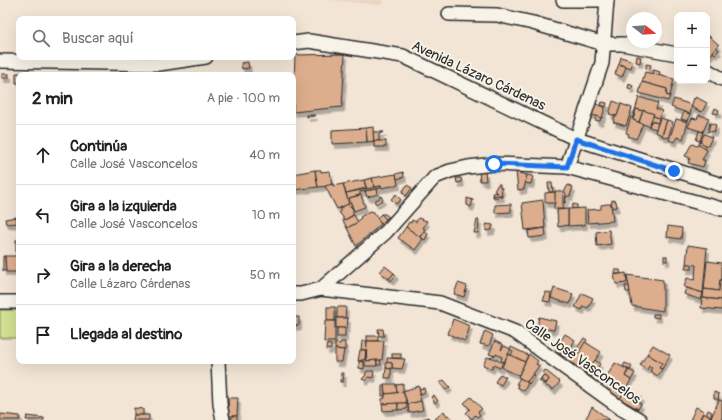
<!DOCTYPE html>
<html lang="es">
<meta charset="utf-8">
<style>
body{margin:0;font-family:Pangolin,sans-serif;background:#f6f6f6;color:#202124}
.controls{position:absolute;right:12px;top:12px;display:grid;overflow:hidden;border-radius:8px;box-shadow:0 4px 16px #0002}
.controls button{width:36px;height:36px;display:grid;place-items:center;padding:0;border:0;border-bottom:1px solid #e0e0e0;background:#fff;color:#202124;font:20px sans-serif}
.compass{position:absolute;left:626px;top:12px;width:36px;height:36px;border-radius:50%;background:#fff;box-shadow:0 4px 16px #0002;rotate:107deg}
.stop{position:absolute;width:12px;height:12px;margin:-9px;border:3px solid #1a73e8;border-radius:50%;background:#fff}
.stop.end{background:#1a73e8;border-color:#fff;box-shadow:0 1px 4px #0008}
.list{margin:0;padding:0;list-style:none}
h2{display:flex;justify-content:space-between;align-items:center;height:52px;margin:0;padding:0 16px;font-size:17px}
h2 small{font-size:13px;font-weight:400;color:#757577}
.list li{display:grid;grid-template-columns:26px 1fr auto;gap:12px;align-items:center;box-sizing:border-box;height:60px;padding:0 16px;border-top:1px solid #e0e0e0}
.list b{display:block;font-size:15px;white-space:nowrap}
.list p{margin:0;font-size:13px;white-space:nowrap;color:#757577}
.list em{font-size:13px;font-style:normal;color:#757577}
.icon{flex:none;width:22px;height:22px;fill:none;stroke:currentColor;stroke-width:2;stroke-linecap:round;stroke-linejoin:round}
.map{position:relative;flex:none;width:722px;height:420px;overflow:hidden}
.search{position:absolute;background:#fff;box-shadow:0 4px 16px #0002;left:16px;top:16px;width:280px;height:44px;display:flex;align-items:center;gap:10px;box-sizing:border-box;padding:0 14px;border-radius:8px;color:#757577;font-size:15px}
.panel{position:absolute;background:#fff;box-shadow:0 4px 16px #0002;left:16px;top:72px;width:280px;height:292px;border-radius:8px}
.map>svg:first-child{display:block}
</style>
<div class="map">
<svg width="722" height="420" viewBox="0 0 722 420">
<defs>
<filter id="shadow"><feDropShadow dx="2.5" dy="4.5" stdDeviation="0" flood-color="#0004"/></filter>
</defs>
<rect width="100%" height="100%" fill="#f2e5d6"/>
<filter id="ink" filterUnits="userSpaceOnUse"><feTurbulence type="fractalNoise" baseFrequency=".025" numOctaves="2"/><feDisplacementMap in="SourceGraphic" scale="8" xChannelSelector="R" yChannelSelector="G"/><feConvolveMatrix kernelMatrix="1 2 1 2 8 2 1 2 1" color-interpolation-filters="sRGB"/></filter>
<g filter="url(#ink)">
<path fill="#ebd4c0" d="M328,0H382V5Z"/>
<path fill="#d3df92" stroke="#7f855e" d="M0,310H19L17,338H0Z"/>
<g fill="#dcae8d" stroke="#2b2b2b" fill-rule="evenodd" filter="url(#shadow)">
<path d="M708,35L719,45L709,57L707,55Z"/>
<path d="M716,48L719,50L715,54L713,52Z"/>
<path d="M345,54L342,107L293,112L295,55Z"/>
<path d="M637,56L641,57L640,63L636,62Z"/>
<path d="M621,57L633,61L631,68L619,64Z"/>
<path d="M248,62L249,68L242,69L241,63Z"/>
<path d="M619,64L626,67L622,77L615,74Z"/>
<path d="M646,64L651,65L650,69L646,68Z"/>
<path d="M654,70L660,72L659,75L653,74Z"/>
<path d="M645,72L674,79L670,96L666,95L667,89L642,82Z"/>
<path d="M16,73H20L19,83H16Z"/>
<rect x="20" y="73" width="11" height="2"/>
<rect x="2" y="74" width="7" height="4"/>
<path d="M642,82L667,89L666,95L670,96L668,101L639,93Z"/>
<path d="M629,84L633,86L632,89L628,88Z"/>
<path d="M639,97L658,103L656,109L662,111L659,118L653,116L654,114L636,109L633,117Z"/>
<path d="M696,97L707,103L702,112L691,107L694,98L695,99Z"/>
<path d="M674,99L692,105L690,114L671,107Z"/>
<path d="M613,101L621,104L617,116L609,114Z"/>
<path d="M590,102L605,107L602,118L586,113Z"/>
<path d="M602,102L607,103L606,107L601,105Z"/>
<path d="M621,104L632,108L626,126L613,122L615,116H617Z"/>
<path d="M715,108L719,110L718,114L713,113Z"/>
<path d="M636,109L643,111L639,122L633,120Z"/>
<path d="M643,110L654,114L649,126L639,123Z"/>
<path d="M684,112L690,114L688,121L681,119Z"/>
<path d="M307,115H315V116L307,117Z"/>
<path d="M699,115L709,118L703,132L688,127L692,118L697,119Z"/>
<path d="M596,116L601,118L600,121L595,120Z"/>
<path d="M653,116L659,118L658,123L651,121Z"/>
<path d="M631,117L633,118V120L643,124L636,139L628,136L629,134L626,133Z"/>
<path d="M660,118L667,120L662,135L655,132Z"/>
<path d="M676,119L688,122L683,139L677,137L674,142L669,140Z"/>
<path d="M667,120L673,122L668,138L662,136Z"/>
<path d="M651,121L658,123L656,129L649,127Z"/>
<path d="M710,123L716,125L714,132L710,131L708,132Z"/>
<path d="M373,127L374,141L367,142L366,128Z"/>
<path d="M366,128L367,142L332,144V130Z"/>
<path d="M699,131L703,132L700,141L696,140Z"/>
<path d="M373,132H384L379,134V141H374Z"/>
<path d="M704,134L712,137L708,146L700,143Z"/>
<rect x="374" y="141" width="12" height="6"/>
<path d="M700,142L707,146L705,149L698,145Z"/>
<path d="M693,144L696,146L699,145L707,150L702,160H705L703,167L688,163L690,158L685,156L691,145Z"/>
<path d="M315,170L318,187L293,190V174Z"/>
<path d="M315,170H321V172L330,171L332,186L318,187Z"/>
<path d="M485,171L486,181H480L479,172Z"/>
<path d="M403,172L404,177L397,179L396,174Z"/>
<path d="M516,172L527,175L524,189L518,190Z"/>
<path d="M396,174L398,185L381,188V186L374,187L372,178Z"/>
<path d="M527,175L533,176L531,184L525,183Z"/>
<path d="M372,178L374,188L367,190L364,180Z"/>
<path d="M456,178H461L462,182L457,183Z"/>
<path d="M364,180L366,188L346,193L343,184Z"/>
<path d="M548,183H552L553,192H549Z"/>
<path d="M333,184V186L343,184L349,204L337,209L325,186Z"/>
<path d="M498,184H500V187L502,188L501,195L493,196L492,193H498L494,191Z"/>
<path d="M407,185L412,188L406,196L402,192Z"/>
<path d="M568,185L573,187L570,196H567L565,203H564L566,193L564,192Z"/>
<path d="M381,186V188L360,192V195L349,198L353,209L348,204H349L346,193Z"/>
<path d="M377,189L378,194L367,197L365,191Z"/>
<path d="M555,191H563V209H554Z"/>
<path d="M555,192V203H545V193Z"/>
<path d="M396,194L401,200L396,204L391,199Z"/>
<path d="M361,195L365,207L354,211L349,198Z"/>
<path d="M502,195V197L494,198L493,196Z"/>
<path d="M380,196H381L383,200L376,204L374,201L380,198Z"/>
<path d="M467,198L473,200L471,207L467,205Z"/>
<path d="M543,200L545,228L525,230L522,203Z"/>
<path d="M612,200L616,201L617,207L611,208Z"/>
<path d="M348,204L353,209V215L343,221V217L340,214V208Z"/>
<path d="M511,204V212L495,213V205Z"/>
<path d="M573,204L577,205V209H572Z"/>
<path d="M607,204H611L613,221L588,223L587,210L601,209V205Z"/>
<path d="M585,208V225L568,226V209Z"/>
<path d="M568,209V225L558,227L557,210Z"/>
<path d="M370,211L374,212L381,224L356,246L347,228L358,222L357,221L361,218L360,217Z"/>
<path d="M381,214L386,219L381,224L377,218Z"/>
<path d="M381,214H385L389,217L386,219Z"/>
<path d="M354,215L358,222L347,228L343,221Z"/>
<path d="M16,217L17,223L6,224L5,219Z"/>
<path d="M418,218L427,221L423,228L425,229L420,237L406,227L409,222L411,223L412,220L416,222Z"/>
<path d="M477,220H479L478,233H474Z"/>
<path d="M486,224L493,225V227H492V230L486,231Z"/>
<path d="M668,226L682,228L681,239L667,237Z"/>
<path d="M406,227L423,239L415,250L398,238Z"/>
<path d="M545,228L546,236L529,238L528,231Z"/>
<path d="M609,230L611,244L597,246L596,232Z"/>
<path d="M424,231L428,234L425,240L420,237Z"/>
<rect x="16" y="240" width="3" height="16"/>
<path d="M688,245L707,248L703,293L684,287L687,278L694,280L695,279L696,265L686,264Z"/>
<path d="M3,256H5L6,271H3Z"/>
<path d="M5,256H19V264H16L18,272H6Z"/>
<rect x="664" y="256" width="3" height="5"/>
<path d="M707,261L722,263V280H720L719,291L704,289Z"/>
<path d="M16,264H19V286H17V272H18Z"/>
<path d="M686,264H692V269H685Z"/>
<path d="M385,266L394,273L389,279L380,272Z"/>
<path d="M615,270H620L621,274H615Z"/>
<path d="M394,273L396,275L391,281L389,279Z"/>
<path d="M626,273L627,283L616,284L614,275Z"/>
<path d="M627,275L663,280V311L632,306Z"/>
<path d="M720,280H722V300L703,298L704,289L719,291Z"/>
<path d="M458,283L467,286L464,297L454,294Z"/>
<path d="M625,286H629L630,292H626Z"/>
<path d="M554,288L573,294L570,304L551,298Z"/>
<path d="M686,288L703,293L701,300L684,294Z"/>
<path d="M546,292L551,293L550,302L543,301Z"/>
<path d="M582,293L593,298L588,308L583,306L582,310L575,307Z"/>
<path d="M702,298L722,300V310L701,308Z"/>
<rect x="327" y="307" width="8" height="14"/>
<path d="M337,307H346L345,318H337Z"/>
<path d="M653,314H659V318L653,317Z"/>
<path d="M293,317H299V325L293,326Z"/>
<path d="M539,317L556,321L554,330L537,327Z"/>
<path d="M336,318H348L347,328H336Z"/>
<path d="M453,319L470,326L465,341L448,334Z"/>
<path d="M325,321H335V342H324Z"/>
<rect x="337" y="328" width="8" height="9"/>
<path d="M378,329H383L384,336H379Z"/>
<path d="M485,331L493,335L489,346L480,344Z"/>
<path d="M565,334L575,340L570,349L560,342Z"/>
<rect x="367" y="336" width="11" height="5"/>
<path d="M584,338L587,340L578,354L575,351Z"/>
<path d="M362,341H367V350H361Z"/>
<path d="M367,341H384L382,360L366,361Z"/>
<path d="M495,341L503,345L501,350L504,346L511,349L504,362L501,361L502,357L496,354L495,356L489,354Z"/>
<path d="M341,342H345V350L335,349V343L340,344Z"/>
<path d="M560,342L570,349L565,355L558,350L557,352L555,350Z"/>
<path d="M585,342L601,352L586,373L569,361L575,351L578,354Z"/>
<path d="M327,344L331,345V349L326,350Z"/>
<path d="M653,345L670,355L662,369L659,368L662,363L647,354Z"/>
<path d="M511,347L528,355L525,362L511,355L513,351L510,350Z"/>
<path d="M335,349L344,350L342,362H335Z"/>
<path d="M360,350H366L365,360L358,361Z"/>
<path d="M366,350V361L377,360V366H365V362L361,361V360H365Z"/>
<path d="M558,350L565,355L564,357L557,352Z"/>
<rect x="392" y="354" width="9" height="4"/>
<path d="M508,354L525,362L519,375L505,370V369L502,367Z"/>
<path d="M529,354L538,361L536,364L539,366L527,382L518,377Z"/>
<path d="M647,354L662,363L659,368L662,369L658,376L650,371L652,368L649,366L647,370L640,365Z"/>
<path d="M487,357L490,358L491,357L503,363L500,368L493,365L492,369L483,365Z"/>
<path d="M387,358L405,359L402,369L392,368V363H387Z"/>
<path d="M377,360H380L381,365H377Z"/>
<path d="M595,360L600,364L591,377L586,373Z"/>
<path d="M359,361L364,362V369L359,368Z"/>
<path d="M386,362L392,363V369L386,368Z"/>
<path d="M615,363L628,370L625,376L631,380L620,399L607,390L610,386L604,381Z"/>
<path d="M625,363L632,366L630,370L623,366Z"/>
<path d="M386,368L391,369V378H385Z"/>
<path d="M545,370L560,382L553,390L539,381L544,374L543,373ZM544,375L549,379L546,384L541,380Z"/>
<path d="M629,370L635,373L631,380L625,376Z"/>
<path d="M367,371H374L373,378L368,377L366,381L362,379L365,376Z"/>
<path d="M341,373H344L343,382H340Z"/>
<path d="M500,374L506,377L501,385L495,382Z"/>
<path d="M533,374L535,375L529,384L527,382Z"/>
<path d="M544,375L549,379L546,384L541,380Z"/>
<path d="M520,378L528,383L524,391L517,387L518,384H516Z"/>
<path d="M444,380L450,387L446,390L440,383Z"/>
<path d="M384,384H396L397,393L385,394Z"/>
<path d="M403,384V392L397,393L396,385Z"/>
<path d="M382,385H384L385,396H382Z"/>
<path d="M419,386L421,394H419L421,401L408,405L403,391Z"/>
<path d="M424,388L425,392L421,394L419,389Z"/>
<path d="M626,389L641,397L638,402L641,404L638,409L620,399Z"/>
<path d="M403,392L407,403L382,404V399L385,398V394Z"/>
<path d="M714,392L719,394L718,400L714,398Z"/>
<path d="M434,395L438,401L435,403L431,397Z"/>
<path d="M471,397L482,409L478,412L480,415L477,417L475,415L472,419L466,413L470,409L464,403Z"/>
<path d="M228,398H238L237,416H229Z"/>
<path d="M719,400L722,401V417L721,420H710Z"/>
<path d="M421,401L423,410L409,413L408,404Z"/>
<path d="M398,403V410L383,411L382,404Z"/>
<path d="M398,403H407V409L398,410Z"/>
<path d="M592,407L610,420H585Z"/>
<path d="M696,407L704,411L699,420H690Z"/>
<path d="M134,408L143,409V415H134Z"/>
<path d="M708,410L712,412L711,417L706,415Z"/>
<path d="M444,411L447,416L449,415L453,420H434Z"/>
<path d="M703,413L711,417L710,420H700Z"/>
<path d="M1,414L20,416V420H0Z"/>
<path d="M134,415H149V420H133Z"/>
<path d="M27,416L44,418V420H26Z"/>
<path d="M233,416H237V420H228L231,419Z"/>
<path d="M428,417L429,420H419Z"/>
</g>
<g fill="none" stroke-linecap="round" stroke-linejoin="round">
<g stroke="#2b2b2b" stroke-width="16">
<g id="minor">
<path d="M563,0H607"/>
<path d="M449,14L497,15L533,23L604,44H622L677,54"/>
<path d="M293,43L309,41L403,56L576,139L722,185"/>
<path d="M0,61L159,64L206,57"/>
<path d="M707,70L722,79"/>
<path d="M567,167L722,209"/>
<path d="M321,289L440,303L515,332L622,409L640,420"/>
<path d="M293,294H301L321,289L386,232L435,177L450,171L468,167L494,164L567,167L602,63L607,0"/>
<path d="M0,302H19"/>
<path d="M218,361L220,404L223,420"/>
</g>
</g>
<use href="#minor" stroke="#f7f3e8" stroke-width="13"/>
</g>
</g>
<g fill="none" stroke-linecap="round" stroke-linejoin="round" filter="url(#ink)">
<path stroke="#1a73e8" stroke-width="5" d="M494,164L567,167L576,139L674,171"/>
</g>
<g text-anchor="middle" stroke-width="4" stroke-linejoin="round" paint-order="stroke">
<g font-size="14" fill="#2b2b2b" stroke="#f7f3e8">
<text transform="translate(479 75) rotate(25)" y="5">Avenida Lázaro Cárdenas</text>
<text transform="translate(583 361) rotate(35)" y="5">Calle José Vasconcelos</text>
</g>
</g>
</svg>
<div class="controls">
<button>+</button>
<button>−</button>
</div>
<svg class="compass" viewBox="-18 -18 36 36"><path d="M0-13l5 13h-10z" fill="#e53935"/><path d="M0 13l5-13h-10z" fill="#757577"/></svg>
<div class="stop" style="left:494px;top:164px"></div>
<div class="stop end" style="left:674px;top:171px"></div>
<div class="search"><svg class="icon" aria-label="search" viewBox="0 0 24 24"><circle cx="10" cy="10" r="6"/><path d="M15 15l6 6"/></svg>Buscar aquí</div>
<section class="panel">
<h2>2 min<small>A pie · 100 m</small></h2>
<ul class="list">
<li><svg class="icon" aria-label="ahead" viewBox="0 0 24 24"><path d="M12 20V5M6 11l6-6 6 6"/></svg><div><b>Continúa</b><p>Calle José Vasconcelos</p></div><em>40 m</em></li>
<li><svg class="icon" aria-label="left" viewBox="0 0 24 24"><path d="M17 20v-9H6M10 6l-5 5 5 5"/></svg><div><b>Gira a la izquierda</b><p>Calle José Vasconcelos</p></div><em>10 m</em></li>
<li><svg class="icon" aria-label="right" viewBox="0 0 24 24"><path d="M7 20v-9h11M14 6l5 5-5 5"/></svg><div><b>Gira a la derecha</b><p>Calle Lázaro Cárdenas</p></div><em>50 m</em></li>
<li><svg class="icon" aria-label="arrive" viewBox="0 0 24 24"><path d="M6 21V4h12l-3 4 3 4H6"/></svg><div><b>Llegada al destino</b></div></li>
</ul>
</section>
</div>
